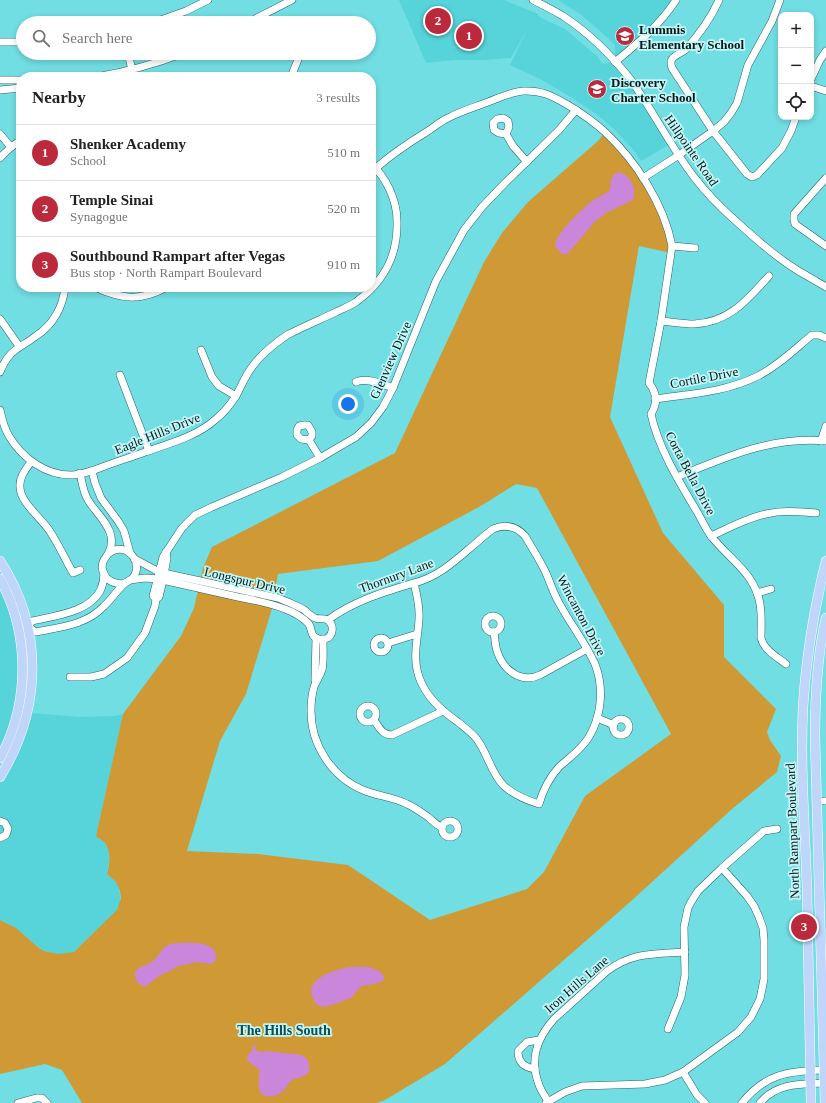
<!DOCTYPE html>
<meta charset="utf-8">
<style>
body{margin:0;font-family:"Times New Roman",serif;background:#f6f6f6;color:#222}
.controls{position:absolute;right:12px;top:12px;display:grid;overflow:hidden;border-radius:8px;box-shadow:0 2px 6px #0003}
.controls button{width:36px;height:36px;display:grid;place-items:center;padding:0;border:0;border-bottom:1px solid #e0e0e0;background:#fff;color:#222;font:20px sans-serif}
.you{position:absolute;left:348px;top:404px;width:14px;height:14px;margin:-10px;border:3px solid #fff;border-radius:50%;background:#1a73e8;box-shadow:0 0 0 6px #1a73e833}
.badge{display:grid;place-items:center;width:26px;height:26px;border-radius:50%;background:#ba293c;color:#fff;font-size:13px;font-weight:700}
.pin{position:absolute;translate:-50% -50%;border:2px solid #fff;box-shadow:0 1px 4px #0006}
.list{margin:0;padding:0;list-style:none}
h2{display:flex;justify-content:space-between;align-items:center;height:52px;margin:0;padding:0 16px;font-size:17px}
h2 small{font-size:13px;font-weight:400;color:#767676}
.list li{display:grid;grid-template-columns:26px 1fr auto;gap:12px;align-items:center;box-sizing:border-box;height:56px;padding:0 16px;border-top:1px solid #e0e0e0}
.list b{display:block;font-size:15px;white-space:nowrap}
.list p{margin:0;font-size:13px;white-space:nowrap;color:#767676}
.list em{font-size:13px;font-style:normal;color:#767676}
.icon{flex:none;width:22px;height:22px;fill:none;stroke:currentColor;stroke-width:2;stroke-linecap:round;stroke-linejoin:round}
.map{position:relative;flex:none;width:826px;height:1103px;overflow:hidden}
.search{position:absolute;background:#fff;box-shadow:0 2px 6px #0003;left:16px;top:16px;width:360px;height:44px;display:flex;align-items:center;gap:10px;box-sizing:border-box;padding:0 14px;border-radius:22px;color:#767676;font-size:15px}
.panel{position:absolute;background:#fff;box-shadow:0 2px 6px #0003;left:16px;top:72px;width:360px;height:220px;border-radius:16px}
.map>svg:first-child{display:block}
</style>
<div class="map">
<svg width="826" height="1103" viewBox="0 0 826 1103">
<rect width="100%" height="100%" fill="#71dee3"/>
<g fill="#56d4da">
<path d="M399,0H504L536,13L541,18L565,29L598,57L602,64L615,62V45L599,30L580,14L558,0H676L673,5L615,62L672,143L641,161L635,152L615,130L599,116L571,97L540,79L510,65L528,28L511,58L485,60H455L426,63Z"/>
<path d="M0,581L8,598L19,651L16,705L0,752Z"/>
<path d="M31,713L79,717L115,716L123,714L96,836L104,842L108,849L109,862L107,874L116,882L118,885L120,894V904L116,913L74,952L69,954H59L44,951L6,922L0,920V782Z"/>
</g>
<path fill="#cf9a35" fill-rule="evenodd" d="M605,132L643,178L664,221L671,253L639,246L610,417L663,533L724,605V657L776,709L767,732L770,740L781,756L777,772L732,809L629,903L445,1064L385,1100L377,1103H82L62,1070L45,1064L0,1074V920L16,928L39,948L44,951L59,954L74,952L117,910L121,898L120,891L116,882L107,874C110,864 111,850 104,842C102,840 98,838 96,836L123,714L181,636L194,608L203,568L212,547L395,453L484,262L502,233L528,202L598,141ZM516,484L537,488L671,734L585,796L544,872L527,889L430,920L348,865L258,854L187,851L220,741L246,694L271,612L278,574L378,561L479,507Z"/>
<g fill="#c986da">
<path d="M620,172C631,177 637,188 633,200L606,213L592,224V225L569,252L567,254H562L555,246C555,234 581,210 591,202C597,197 604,195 610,190C611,182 610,174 620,172Z"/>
<path d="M177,943C189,943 218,940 216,959L213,963L210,964L197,962L179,966L159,976L146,986H142C136,982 131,973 139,968C143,965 149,965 153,961C163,952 162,944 177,943Z"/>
<path d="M351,967C365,967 374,965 384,976L383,981L374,984L361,986L351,998L332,1005L321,1007C316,1004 313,1001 312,995C306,978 339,968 351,967Z"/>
<path d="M253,1045H255L256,1050C258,1052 264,1053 266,1051L294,1054L301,1055L307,1059C309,1063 310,1067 309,1071C305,1078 298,1077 292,1080C288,1083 286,1089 282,1092C276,1097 264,1099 260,1091C257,1086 260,1075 259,1069C254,1064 247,1064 247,1056C251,1051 252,1054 253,1045Z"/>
</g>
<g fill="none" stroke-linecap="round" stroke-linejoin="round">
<g stroke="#2a6467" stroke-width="8">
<g id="minor">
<path d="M533,0C543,5 553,10 563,16C589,33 612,56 631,80C653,111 671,147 694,177C707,194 722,209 738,223C757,240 776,257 797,270C807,276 816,281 826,287"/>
<path d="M719,0C711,18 699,35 685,50C681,53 675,55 672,59C670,62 671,65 672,68L713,131L747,174L752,177L757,175L782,148L791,131L796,117"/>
<path d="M152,23L186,11L208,0"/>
<path d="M247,23L292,0"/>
<path d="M0,42H23"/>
<path d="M128,53L132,70"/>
<path d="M615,62C637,44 661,24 676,0"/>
<path d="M96,77C126,72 155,64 184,53"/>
<path d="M291,77L299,57L300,53"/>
<path d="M811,79L820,60L826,51"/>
<path d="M0,80H21"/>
<path d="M811,86L826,91"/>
<path d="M0,90L21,88"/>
<path d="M0,134L11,147"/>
<path d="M506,134L509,127L508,121L503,118L497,119L493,123L494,130L499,133L506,134L513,146L527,162"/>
<path d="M0,158C6,151 13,145 21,140"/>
<path d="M376,168C392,154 410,142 428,131C434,127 441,121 448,118C461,111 475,107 488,102C499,98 511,92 523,91C542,90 552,96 568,105C581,113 594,122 605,132C636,161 664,204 672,246L661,321L649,383C657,393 658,403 651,414C658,447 678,480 696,510C701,518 705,528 711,536C729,559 755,573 760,604C762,615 761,627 761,638C764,650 777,657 786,664"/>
<path d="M643,178L679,155L713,131L724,122L731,113L737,103L748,65L772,21L780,0"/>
<path d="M826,178L794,214V220L795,224L826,246"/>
<path d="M672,246L695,248"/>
<path d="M95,287C121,299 140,302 167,287"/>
<path d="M0,319L19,346"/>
<path d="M661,321C672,322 683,324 694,324C730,322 747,300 769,276"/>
<path d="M201,350L212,377L219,386L236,396"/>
<path d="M0,372C9,349 19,349 36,336C53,325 63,307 65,287"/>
<path d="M120,375L149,451"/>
<path d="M356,382C366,377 383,384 393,388"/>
<path d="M655,399C690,394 726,392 758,376C778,366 795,349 812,335H819L826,338"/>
<path d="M0,410C2,419 4,428 9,436C22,458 46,476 73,475C84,474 95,470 105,466C118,461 132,457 145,452C168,444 198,436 216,419C224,413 230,405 236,396C241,387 245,376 252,367C261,354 274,344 287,335C303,327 319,320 334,313C342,309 350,306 356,302C385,281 398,255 397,221C397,200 386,177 371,164"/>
<path d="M309,440L312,436V432L308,425H304L299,426L297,430V435L301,439L309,440L320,458"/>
<path d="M821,441L826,426"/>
<path d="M31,462C26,469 19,477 20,487C20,502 40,517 49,530C58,543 65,559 73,573L80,570"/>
<path d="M92,471L95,483L101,498L118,521L124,531L130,553"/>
<path d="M80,473C82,482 83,492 88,500C95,512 108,522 111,536C112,542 111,549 108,554C106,557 104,559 103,562C100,571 106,581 116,583C120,584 124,584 127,582C149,571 129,537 108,554"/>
<path d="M677,477C726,457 772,436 826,441"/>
<path d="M711,536C729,528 747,518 766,514C783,510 800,512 816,513"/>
<path d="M130,580L145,578L158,579C184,585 211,591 238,597C254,600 270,603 285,609C293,612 302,617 308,623C313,628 309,637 319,639C322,640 325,639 328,638C333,634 334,626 329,621C325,617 320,620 315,618C311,616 307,612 303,609C295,605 286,601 278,598L159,572L135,559"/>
<path d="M757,593L771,589"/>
<path d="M156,599L159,597L163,580L167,558L166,552"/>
<circle cx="493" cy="624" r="8"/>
<path d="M328,620C353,601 384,592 414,583C439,577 457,559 476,543C482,538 487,533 493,529C505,524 516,526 525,536C532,548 540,560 546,573C550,582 553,592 558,601C569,622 585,642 595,664C604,687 602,715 589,737C581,750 570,757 559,767C549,778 543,790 539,804C526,800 514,795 504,786C490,772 488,753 476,738C471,732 464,727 458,722C441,710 426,697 419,677C412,657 418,639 419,619C420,607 417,595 414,583"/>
<path d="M28,627L32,621C54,616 91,612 101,589C103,584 104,578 104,573"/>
<path d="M25,628L28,627L36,632C60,627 87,625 104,606C112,599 117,590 125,583"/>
<path d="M494,632C495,639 495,645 497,651C503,670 521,684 540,675L587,649"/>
<circle cx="381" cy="645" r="7"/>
<path d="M323,639C323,649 324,661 322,670C320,676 316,681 314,687C312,694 311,703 311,711C311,745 332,777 363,790C377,796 393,797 407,804C414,807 421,812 428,817C433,821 436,825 442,827"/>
<path d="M388,643L417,634"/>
<path d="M70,677H91L104,674L127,658L145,633L155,606L156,599L153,596L163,557L182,528L195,515L212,507L282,477L320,458L356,437L371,423L383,407L393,388L436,281L464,230L482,207L505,183L559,130L576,110"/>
<path d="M315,680L316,638"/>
<circle cx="368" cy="714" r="8"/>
<path d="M597,718L614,725"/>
<circle cx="621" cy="727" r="8"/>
<path d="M374,720C379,727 382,735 392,735L443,711"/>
<path d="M824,801H826"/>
<path d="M0,821L5,823L8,829L6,835L0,838"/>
<circle cx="450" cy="829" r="8"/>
<path d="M668,1029L681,997L685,975L684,927L688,908L691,902L698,891L722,868L764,831L777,829"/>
<path d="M535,1069C524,1067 518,1063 518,1051L527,1042L539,1040"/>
<path d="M683,1072L697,1095L705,1103"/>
<path d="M548,1101C545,1096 541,1091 539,1085C529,1059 537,1038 554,1019L607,971C633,952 654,954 685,952"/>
<path d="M18,1103L36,1098H42L47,1103"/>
<path d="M546,1103L565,1092L582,1086L645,1084L665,1080L683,1072L738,1032L751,1017L760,999L764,979V940L763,928L759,917L754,906L747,896L722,868"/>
<path d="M742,1103C765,1074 788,1071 823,1070"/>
<path d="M760,1103C776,1083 800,1084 824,1083"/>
</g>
</g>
<g stroke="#fff" stroke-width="10">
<g id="major">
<path d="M0,561C44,629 42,709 0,777"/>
<path d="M0,579C30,634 30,703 0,758"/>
<path d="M811,1103C809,1031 809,960 807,888C805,828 800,767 803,707C806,658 814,609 826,561"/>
<path d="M825,1103L815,737C815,697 817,656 826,618"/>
</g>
</g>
<use href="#minor" stroke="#fff" stroke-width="7"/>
<use href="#major" stroke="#bfd5f9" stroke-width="9"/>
</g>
<defs>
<g id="school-disc" transform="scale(1)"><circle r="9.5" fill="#ba293c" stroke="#c4f6f8"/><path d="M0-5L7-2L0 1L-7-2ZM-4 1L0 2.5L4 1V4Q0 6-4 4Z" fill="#fff"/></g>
</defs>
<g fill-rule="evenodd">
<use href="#school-disc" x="625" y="36"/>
<use href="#school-disc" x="597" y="89"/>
</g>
<g text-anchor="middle" stroke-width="3.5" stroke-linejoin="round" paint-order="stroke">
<g font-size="13" font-weight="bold" fill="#011718" stroke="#c4f6f8" text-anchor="start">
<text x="639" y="34">Lummis<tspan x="639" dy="15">Elementary School</tspan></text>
<text x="611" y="87">Discovery<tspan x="611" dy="15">Charter School</tspan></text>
</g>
<g font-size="13" fill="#011718" stroke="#c4f6f8">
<text transform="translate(692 150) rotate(55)" y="5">Hillpointe Road</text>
<text transform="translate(390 360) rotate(-66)" y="5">Glenview Drive</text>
<text transform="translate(704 377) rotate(-11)" y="5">Cortile Drive</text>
<text transform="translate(157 433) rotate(-22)" y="5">Eagle Hills Drive</text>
<text transform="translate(691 473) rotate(62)" y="5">Corta Bella Drive</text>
<text transform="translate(396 575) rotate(-20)" y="5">Thornury Lane</text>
<text transform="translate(245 580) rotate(13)" y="5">Longspur Drive</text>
<text transform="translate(582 615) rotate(62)" y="5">Wincanton Drive</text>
<text transform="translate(792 831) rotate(-92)" y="5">North Rampart Boulevard</text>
<text transform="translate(576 984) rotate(-41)" y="5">Iron Hills Lane</text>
</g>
<g font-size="14" font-weight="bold" fill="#0e4d50" stroke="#c4f6f8">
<text x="284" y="1035">The Hills South</text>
</g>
</g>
</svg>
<div class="controls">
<button>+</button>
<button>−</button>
<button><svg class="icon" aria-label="locate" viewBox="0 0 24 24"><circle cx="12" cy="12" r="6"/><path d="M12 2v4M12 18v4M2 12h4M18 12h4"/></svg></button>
</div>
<div class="you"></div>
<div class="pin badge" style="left:469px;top:36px">1</div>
<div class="pin badge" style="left:438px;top:21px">2</div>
<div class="pin badge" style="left:804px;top:927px">3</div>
<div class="search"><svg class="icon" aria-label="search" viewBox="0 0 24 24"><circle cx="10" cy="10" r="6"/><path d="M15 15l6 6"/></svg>Search here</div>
<section class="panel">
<h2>Nearby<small>3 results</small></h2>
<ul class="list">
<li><span class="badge">1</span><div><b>Shenker Academy</b><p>School</p></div><em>510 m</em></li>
<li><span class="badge">2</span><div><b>Temple Sinai</b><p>Synagogue</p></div><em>520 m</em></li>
<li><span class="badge">3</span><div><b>Southbound Rampart after Vegas</b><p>Bus stop · North Rampart Boulevard</p></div><em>910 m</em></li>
</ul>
</section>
</div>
